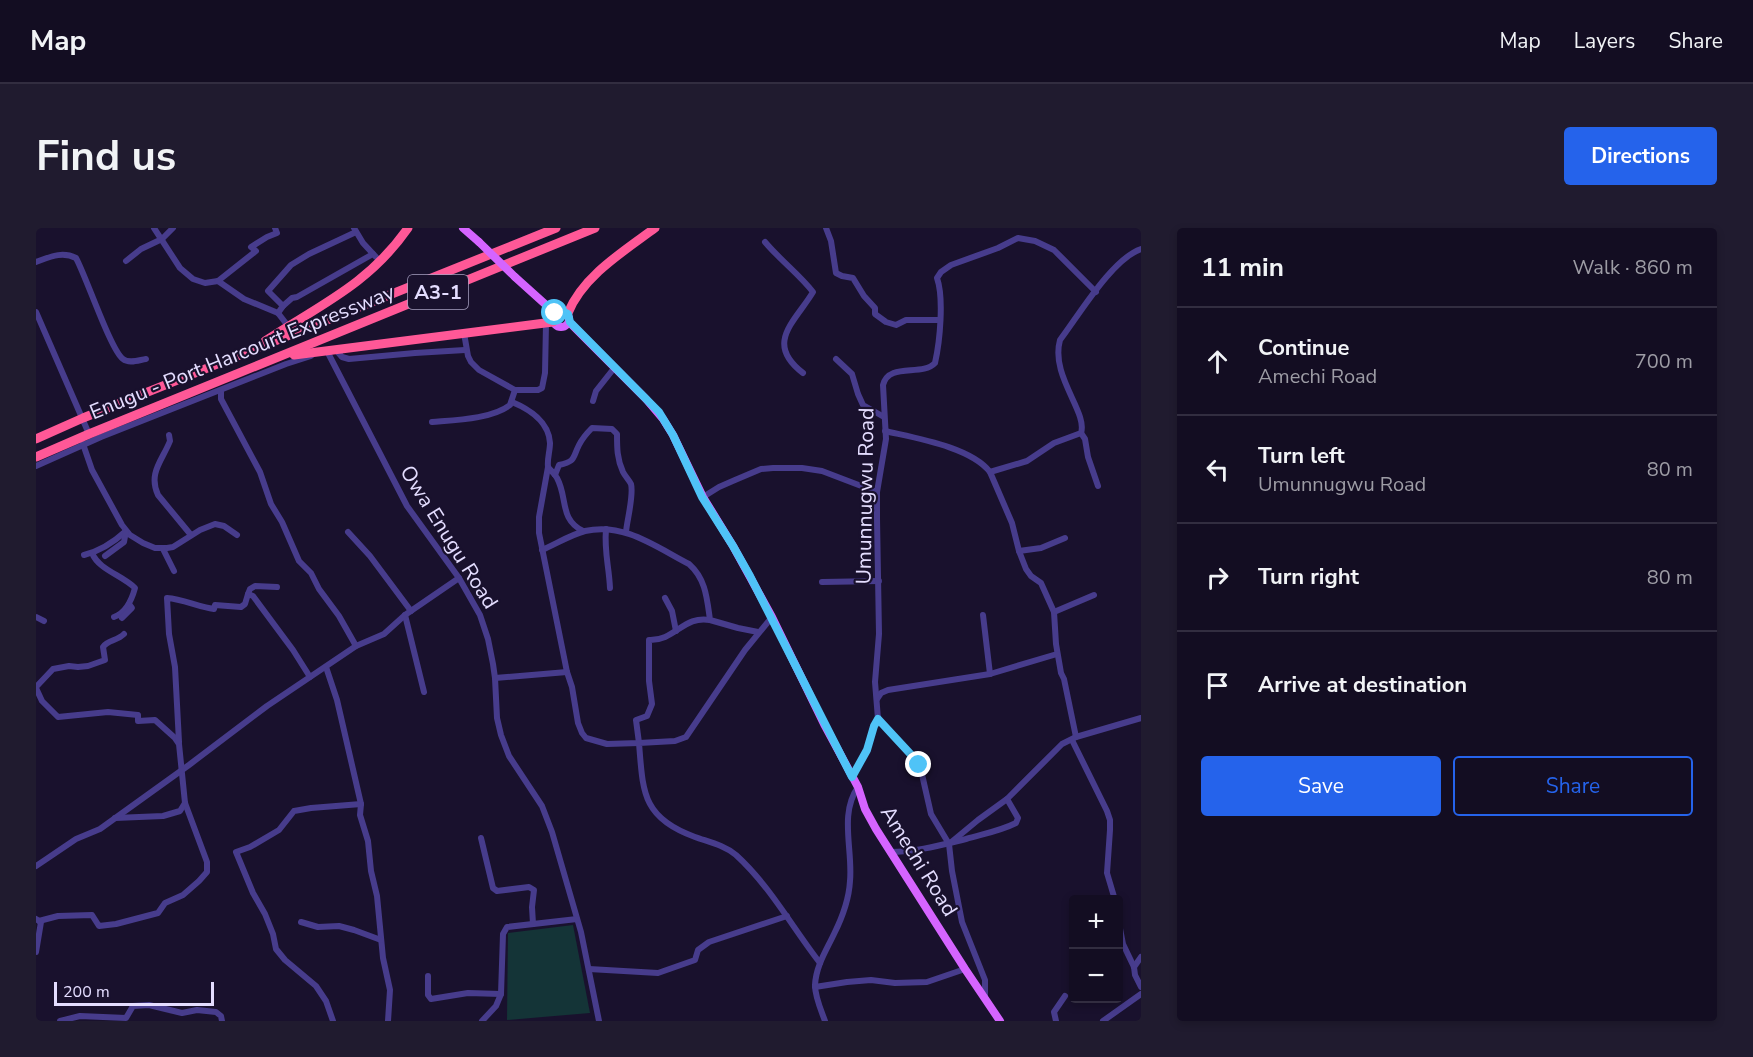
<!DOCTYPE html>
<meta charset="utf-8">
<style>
body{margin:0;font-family:"Nunito Sans",sans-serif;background:#201b2f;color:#f1f3f6}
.controls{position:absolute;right:18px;bottom:18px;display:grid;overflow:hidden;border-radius:6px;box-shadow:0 3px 9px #0003}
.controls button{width:54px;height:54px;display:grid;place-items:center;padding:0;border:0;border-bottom:2px solid #322d40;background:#130d22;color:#f1f3f6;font:30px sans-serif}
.scale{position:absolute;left:18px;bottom:15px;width:160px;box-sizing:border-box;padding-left:6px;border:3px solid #e4ddff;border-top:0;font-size:16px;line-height:21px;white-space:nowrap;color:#e4ddff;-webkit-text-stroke:4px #19112d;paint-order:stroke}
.stop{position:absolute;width:18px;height:18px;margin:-14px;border:4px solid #4fc3f7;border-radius:50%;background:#fff}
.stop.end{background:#4fc3f7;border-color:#fff;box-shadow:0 2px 6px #0008}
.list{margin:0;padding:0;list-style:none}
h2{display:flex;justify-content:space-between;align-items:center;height:78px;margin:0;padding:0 24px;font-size:26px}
h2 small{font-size:20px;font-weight:400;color:#9d9ca5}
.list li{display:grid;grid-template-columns:39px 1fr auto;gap:18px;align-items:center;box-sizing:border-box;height:108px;padding:0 24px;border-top:2px solid #322d40}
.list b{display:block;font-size:22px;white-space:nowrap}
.list p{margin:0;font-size:20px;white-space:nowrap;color:#9d9ca5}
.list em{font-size:20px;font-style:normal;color:#9d9ca5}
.actions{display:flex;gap:12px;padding:18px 24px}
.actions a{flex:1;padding:14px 0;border:2px solid #2563eb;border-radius:6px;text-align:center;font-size:21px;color:#2563eb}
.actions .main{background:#2563eb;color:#fff}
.icon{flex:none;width:33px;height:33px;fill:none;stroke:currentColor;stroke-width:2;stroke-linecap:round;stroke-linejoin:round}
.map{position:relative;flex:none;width:1105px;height:793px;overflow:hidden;border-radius:6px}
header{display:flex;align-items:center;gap:36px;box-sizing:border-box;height:84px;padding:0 30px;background:#130d22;border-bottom:2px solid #322d40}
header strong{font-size:28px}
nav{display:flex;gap:33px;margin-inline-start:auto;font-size:21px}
.intro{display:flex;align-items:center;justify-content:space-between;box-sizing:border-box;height:144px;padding:0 36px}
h1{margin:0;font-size:42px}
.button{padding:15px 27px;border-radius:6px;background:#2563eb;color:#fff;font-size:21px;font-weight:700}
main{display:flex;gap:36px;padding:0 36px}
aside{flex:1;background:#130d22;border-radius:6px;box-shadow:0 3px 9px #0003}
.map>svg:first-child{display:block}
</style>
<header>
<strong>Map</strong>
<nav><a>Map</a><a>Layers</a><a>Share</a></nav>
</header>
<div class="intro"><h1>Find us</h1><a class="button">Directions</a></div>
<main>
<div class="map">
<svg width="1105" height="793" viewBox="0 0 1105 793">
<rect width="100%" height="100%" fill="#19112d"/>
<path fill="#143437" d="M537,697L554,785L471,792L472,705Z"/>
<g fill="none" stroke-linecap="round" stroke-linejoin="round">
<g stroke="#473c8c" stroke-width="6">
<path d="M118,0L144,40L157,51L169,55L182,53L208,71L242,85L252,98"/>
<path d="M318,0L327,15L340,29"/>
<path d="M790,0L795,13L800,45L806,48L817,50L828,68L839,80V86L850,94L860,97L870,92H904"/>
<path d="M729,14C744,32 763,46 777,64C759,94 728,115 767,145"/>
<path d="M90,33L105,21L126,11L137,0"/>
<path d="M0,34C14,29 26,23 40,30C50,48 75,123 87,131C93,136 103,132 110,131"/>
<path d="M182,53L220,23L215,19L231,9L241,5L239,0"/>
<path d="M247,78L256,70L261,69L337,26"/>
<path d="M0,84L53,206"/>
<path d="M242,85L247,78L232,63L255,37L273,26L320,4"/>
<path d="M428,105L432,128L435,134L443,142L479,162H502L506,160L509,145L510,96"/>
<path d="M300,122L306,129L313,131L379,125L429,122"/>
<path d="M287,124L291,123L371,278L423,350L444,387L452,411L457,436L459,450L461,490L465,507L473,528L506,578L516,604L545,704L563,793"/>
<path d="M800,131L816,146L822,166L827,177L848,189"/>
<path d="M185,162V171L224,244L235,276L246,294L263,333L275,345L283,361L303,388L320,418"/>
<path d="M557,173L560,163L579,139"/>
<path d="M476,174C493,181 513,194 514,215C514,223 511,231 512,239C515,243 519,246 521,250C532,270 523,291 547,303"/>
<path d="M396,194C419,192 456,191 474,177L479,162"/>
<path d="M849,203C879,210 935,219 954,244L976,295L983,323L990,341L995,348L1005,355L1018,384L1020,416L1025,445L1028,451L1040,509"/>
<path d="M1045,205L1049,211L1052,229L1062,258"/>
<path d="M133,207L134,213C126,233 112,245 122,267L155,307"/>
<path d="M47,216L56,242L86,297L94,307L107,315L119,320H131L137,319L164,302L179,296L188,298L201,307"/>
<path d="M0,238L65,209L250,136L275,128"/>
<path d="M512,239L503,289V305L531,444L536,459L542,495L546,505L550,510L571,516L603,515L600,492L611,488L616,476L613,453V412C639,413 648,387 674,392"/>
<path d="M954,244L991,233L1018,215L1045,205C1052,184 1014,148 1024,112C1043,87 1076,31 1105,21"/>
<path d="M519,247L523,237C540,233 536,231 543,217C546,211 551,205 556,200L576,201L581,206C581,220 581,231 587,244C589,248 593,252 595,256C598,267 591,292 590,304"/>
<path d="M667,269L683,259L699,252L725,241L737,240H766L786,243L841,264"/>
<path d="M570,301C568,324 573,338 574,360"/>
<path d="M312,304L334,328L375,383"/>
<path d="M127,321L138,343"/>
<path d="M506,322C520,316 534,307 549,303C588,294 620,319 653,336C670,351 671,371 674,392L702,400L722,404"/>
<path d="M983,323L1005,320L1029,310"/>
<path d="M56,325C63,342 86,347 99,360C96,371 90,385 78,389"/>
<path d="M48,327C64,323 78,314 90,303"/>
<path d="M69,328L88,314L90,303"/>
<path d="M786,354L843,353"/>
<path d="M212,366L214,361L219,358L241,359"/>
<path d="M629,370L636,383L640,403"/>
<path d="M1018,384L1058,367"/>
<path d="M369,387L388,464"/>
<path d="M947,387L954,446"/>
<path d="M0,389L8,393"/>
<path d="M736,389L709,422L650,509L639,513L603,515C607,564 606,590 659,609C673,614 688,617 700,627C734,658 756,699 784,735"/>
<path d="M86,390L96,380L93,376"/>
<path d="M290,439L301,472L325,576L324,587L332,613L335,643L341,668L347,730L354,762L352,793"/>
<path d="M459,450L531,444"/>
<path d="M0,459L17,441L33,438L42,439L52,438L69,432L67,419C72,412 81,413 88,406"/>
<path d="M0,460L6,473L22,489L72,484L102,487V493L119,492L139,510L143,516L149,575L171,634V644L163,653L147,667L129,675L122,685L80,696L63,698L56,687L22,688L3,693"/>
<path d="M841,471L845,465L852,462L954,446L1021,426"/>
<path d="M842,491L880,532L885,542L895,586L913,616L916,643L926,694L949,752V769"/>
<path d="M1036,512L1071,583L1074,592V602L1071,645L1079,672"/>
<path d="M143,514L139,439L133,406L131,370C147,371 162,379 178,381L179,377L205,379L209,376L212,366L217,368L257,422L274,449"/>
<path d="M816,549L831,522L838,498L842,491L839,454L843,406L841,290V264L850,211L847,157C853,134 886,149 899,135C904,113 908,70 901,50L905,44L915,37L962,20L982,10L999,13L1018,22L1060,64"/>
<path d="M79,590L127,588L144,583L149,575"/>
<path d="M445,610L457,660L461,663L493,659L498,662L496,679L497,696"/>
<path d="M913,616L942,592L971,571L1026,516L1040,509L1105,490"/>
<path d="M854,624C880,624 905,617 930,611C947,606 964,603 980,595L982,590L971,571"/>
<path d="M0,638L40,611L64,601L153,537L231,478L320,418L348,406L369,387L423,350"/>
<path d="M1082,690L1087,716L1098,739L1099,747L1105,759"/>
<path d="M265,694L282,699L303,698L318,702L345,712"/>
<path d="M0,724L5,694L0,691"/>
<path d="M1098,739L1105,729"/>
<path d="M553,741L622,745L659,732L662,722L673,714L751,688"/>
<path d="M392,748V767L395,771L432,765L465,766"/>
<path d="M779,759L811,754L835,752L859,755L891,754L929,741"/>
<path d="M24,793L44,788L90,790L97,778L113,777L146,785L161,782L180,784L185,788L186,793"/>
<path d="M297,793L290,773L280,758L249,732L240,721L237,706L229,686L217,665L200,624L214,619L243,602L258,583L275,580L325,576"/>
<path d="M446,793L460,778L465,766L467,706L471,699L541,691"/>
<path d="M789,793C785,782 779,769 779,757C780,738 790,723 798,706C806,690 813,671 814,653C817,622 803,586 822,559"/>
<path d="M1020,793L1018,784L1029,768"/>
<path d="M1067,793L1105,766"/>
</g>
<g stroke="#d564ff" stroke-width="8">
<path d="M427,0L443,14"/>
<path d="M479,49L519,85"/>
<circle cx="525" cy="91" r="8"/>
<path d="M534,95L610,171L627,191L637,207L667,269L697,318L736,389L788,496L822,559L829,581L840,601L929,741L964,793"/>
</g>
<g stroke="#ff5897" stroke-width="9">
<path d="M532,85C547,48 588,23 619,0"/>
<path d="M229,113C284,77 333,56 372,0"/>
<path d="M258,127L517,94"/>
<path d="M0,211L47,190L520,0"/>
<path d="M0,229L53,206L559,0"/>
</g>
<path stroke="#d564ff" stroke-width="8" d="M443,14L479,49"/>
</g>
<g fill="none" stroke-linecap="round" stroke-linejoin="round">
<path stroke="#4fc3f7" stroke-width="8" d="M519,85L524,82L532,86L534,94L623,184L637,207L666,269L697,318L714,348L816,549L831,522L838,498L842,491L880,532L883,537"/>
</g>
<g text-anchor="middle" stroke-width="4.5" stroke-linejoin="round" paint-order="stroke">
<rect fill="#19112d" stroke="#a7a0c0" stroke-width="1.5" x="372" y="47" width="60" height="34" rx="4.5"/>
<g font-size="20" font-weight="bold" fill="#e4ddff">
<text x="402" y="71">A3-1</text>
</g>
<g font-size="21" fill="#e4ddff" stroke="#19112d">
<text transform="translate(206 124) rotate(-22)" y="7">Enugu - Port Harcourt Expressway</text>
<text transform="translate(829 268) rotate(-89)" y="7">Umunnugwu Road</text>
<text transform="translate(413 309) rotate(58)" y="7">Owa Enugu Road</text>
<text transform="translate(883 633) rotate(58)" y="7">Amechi Road</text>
</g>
</g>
</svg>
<div class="controls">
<button>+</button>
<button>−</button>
</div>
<div class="scale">200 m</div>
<div class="stop" style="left:519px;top:85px"></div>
<div class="stop end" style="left:883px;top:537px"></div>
</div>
<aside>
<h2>11 min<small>Walk · 860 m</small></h2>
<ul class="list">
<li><svg class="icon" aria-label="ahead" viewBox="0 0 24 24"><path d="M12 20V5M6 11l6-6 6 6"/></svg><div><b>Continue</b><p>Amechi Road</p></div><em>700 m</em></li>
<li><svg class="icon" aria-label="left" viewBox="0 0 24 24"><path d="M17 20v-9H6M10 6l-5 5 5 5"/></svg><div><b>Turn left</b><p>Umunnugwu Road</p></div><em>80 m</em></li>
<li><svg class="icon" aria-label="right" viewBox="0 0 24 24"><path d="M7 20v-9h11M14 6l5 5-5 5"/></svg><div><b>Turn right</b></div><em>80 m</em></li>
<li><svg class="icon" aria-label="arrive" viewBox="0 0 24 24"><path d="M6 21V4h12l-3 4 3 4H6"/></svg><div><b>Arrive at destination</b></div></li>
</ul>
<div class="actions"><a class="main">Save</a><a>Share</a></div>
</aside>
</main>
